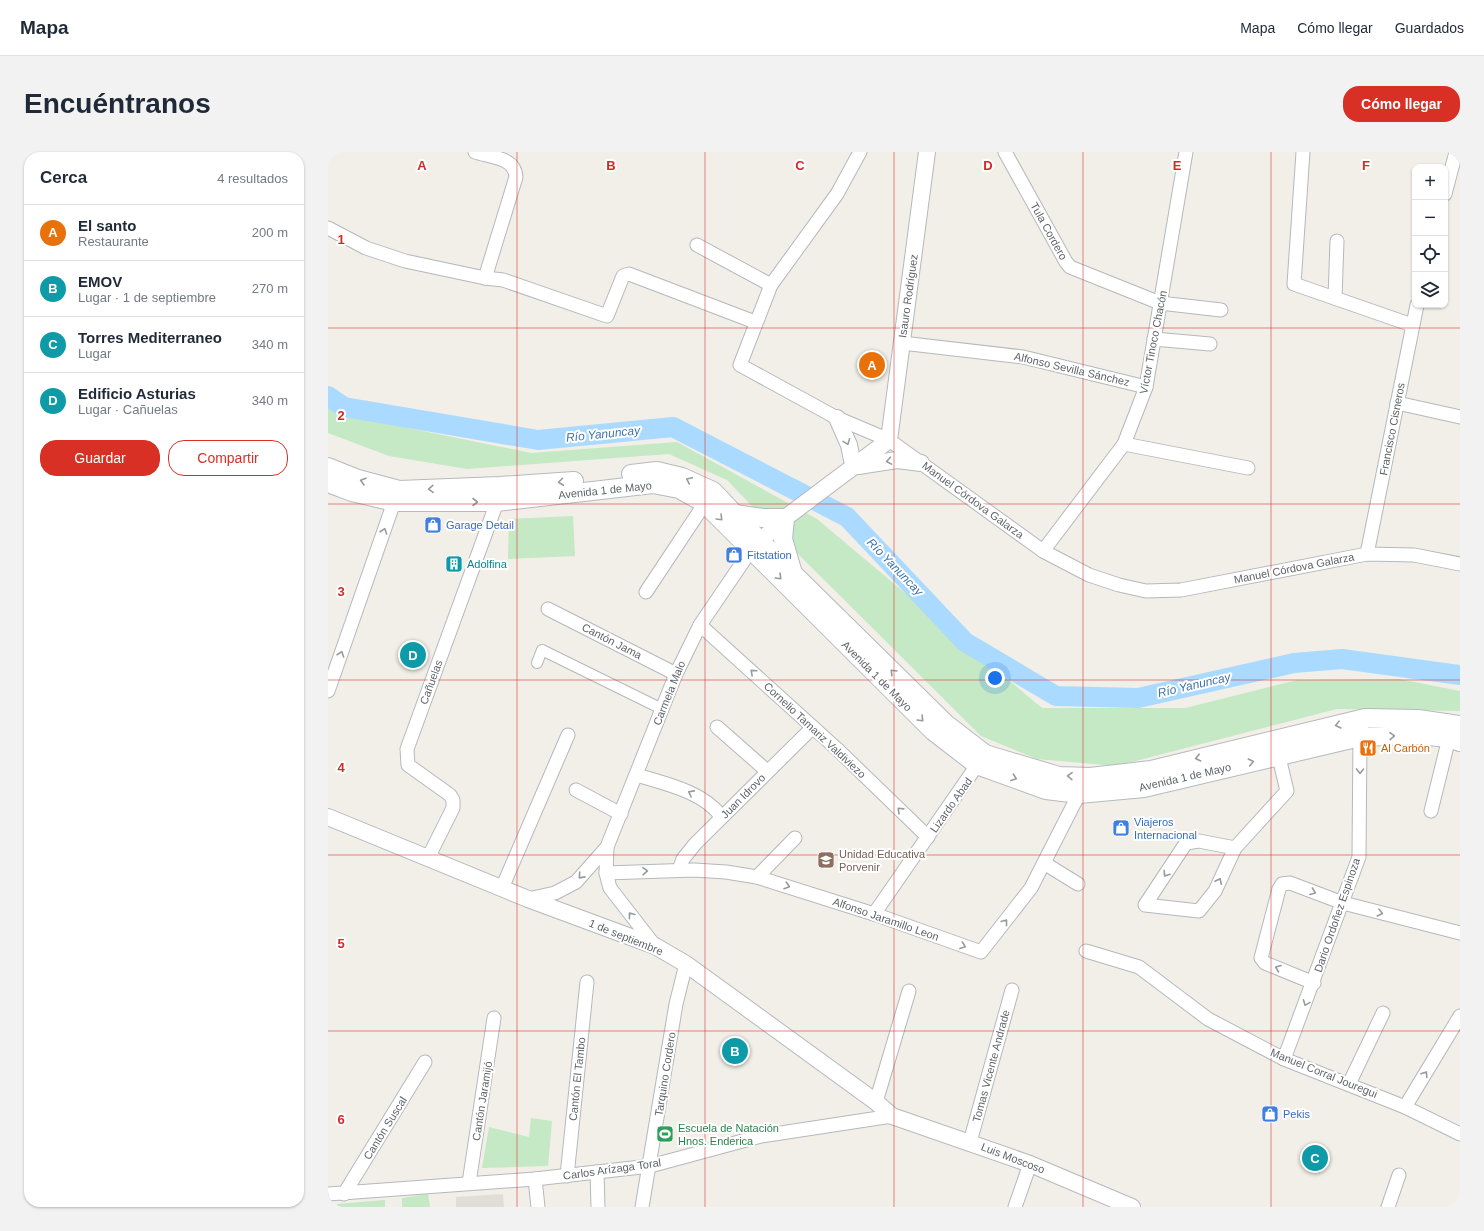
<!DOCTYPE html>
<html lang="es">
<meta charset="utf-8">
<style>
body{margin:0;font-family:Helvetica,sans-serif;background:#f2f2f3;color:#1f2937}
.controls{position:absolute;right:12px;top:12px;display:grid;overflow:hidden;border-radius:8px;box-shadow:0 1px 3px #0004}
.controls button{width:36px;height:36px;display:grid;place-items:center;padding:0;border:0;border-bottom:1px solid #e0e1e3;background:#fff;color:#1f2937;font:20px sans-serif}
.you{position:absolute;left:667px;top:526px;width:14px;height:14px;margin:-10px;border:3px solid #fff;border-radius:50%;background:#1a73e8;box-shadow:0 0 0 6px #1a73e833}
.badge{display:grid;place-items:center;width:26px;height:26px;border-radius:50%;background:#d93025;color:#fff;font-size:13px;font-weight:700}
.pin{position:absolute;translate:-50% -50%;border:2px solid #fff;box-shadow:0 1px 4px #0006}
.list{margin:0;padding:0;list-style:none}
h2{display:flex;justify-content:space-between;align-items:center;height:52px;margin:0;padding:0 16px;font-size:17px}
h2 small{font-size:13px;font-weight:400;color:#747a83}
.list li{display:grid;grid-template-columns:26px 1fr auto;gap:12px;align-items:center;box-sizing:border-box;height:56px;padding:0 16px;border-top:1px solid #e0e1e3}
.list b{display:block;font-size:15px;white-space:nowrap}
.list p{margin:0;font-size:13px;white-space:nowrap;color:#747a83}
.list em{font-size:13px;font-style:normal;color:#747a83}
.actions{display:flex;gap:8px;padding:12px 16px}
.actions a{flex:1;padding:9px 0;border:1px solid #d93025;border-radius:16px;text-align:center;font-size:14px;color:#d93025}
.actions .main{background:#d93025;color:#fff}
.icon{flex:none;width:22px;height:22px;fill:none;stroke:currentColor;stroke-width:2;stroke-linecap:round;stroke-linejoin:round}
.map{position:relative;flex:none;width:1132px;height:1055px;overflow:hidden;border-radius:16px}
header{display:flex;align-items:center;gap:24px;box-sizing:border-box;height:56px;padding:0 20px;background:#fff;border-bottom:1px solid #e0e1e3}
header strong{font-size:19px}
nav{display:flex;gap:22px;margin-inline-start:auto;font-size:14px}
.intro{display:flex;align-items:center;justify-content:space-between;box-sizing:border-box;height:96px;padding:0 24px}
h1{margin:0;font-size:28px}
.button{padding:10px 18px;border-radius:16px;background:#d93025;color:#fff;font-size:14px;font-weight:700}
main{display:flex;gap:24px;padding:0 24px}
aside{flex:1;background:#fff;border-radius:16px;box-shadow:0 1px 3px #0004}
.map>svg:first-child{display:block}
</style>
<header>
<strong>Mapa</strong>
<nav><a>Mapa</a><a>Cómo llegar</a><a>Guardados</a></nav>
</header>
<div class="intro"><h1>Encuéntranos</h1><a class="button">Cómo llegar</a></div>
<main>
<aside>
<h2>Cerca<small>4 resultados</small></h2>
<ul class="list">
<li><span class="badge" style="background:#e8710a">A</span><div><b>El santo</b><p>Restaurante</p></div><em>200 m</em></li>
<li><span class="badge" style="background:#0f9aa8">B</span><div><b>EMOV</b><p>Lugar · 1 de septiembre</p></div><em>270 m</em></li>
<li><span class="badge" style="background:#0f9aa8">C</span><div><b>Torres Mediterraneo</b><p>Lugar</p></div><em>340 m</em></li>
<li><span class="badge" style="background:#0f9aa8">D</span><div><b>Edificio Asturias</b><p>Lugar · Cañuelas</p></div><em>340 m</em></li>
</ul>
<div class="actions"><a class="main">Guardar</a><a>Compartir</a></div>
</aside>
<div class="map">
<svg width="1132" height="1055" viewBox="0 0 1132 1055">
<rect width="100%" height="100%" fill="#f1efe8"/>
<path fill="#e1ded6" d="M175,1042L176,1055H128V1045Z"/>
<g fill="#c5e8c5">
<path d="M0,245L80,276L203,301L349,290L489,367L714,556H857L969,528L1071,527L1132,539V559L1009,557L788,614L709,607L653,584L460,392L399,328L341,302L139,317L61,304L0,281Z"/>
<path d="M245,364L247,404L180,407L181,367Z"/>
<path d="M203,966L224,969L220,1014L154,1016L161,975L201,985Z"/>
<path d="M100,1042L102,1055H74V1046Z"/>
<path d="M57,1048V1055H9V1052Z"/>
</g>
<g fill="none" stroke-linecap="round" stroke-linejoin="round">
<path stroke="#aadaff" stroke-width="20" d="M0,244L16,255L210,288L345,275L519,365L637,490L728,544L810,546L966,511L1014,507L1132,523"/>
<g stroke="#b5b8bc" stroke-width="12">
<path id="pedestrian" d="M209,511L214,498L334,557"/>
</g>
<g stroke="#b5b8bc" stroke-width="15">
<g id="minor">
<path d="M147,0C162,5 187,5 188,25L157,126"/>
<path d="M532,0L509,42L443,133L412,213L509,266L561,288L715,399L761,423L791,433L818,439L853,438L1039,402L1086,403L1132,412"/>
<path d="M677,0L738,110L742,115L832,151L893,158"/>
<path d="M975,0L966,132L1084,173"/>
<path d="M1117,42L1128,0"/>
<path d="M0,76L38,96L77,109L157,126L175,128L279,164L295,124L301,122L427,170"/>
<path d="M369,93L443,133"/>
<path d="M1007,146L1009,89"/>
<path d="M826,187L882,192"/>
<path d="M574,191L695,205L818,235"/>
<path d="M1069,251L1132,265"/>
<path d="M796,292L920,316"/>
<path d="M715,399L796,292L818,235L858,0"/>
<path d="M1039,402L1089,153"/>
<path d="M318,440L381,345"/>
<path d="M220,457L348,522"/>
<path d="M372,473L509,597L600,685"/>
<path d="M0,539L66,350"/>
<path d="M389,575L439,619"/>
<path d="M309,623C338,632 374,639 393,664"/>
<path d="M248,638L293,662"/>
<path d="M1103,659L1121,586"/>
<path d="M279,695L278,721L282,736L327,794"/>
<path d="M907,696L871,689L858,691L817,753L871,759L887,739L907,696L959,639L949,597"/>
<path d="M100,706L125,656V648L122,643L80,613L79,597L169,350L171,342"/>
<path d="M716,711L750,732"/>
<path d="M351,718L355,707L367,692L485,575"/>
<path d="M278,721L366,718L398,720L429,725L546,762L653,800L703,736L751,642"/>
<path d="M429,725L467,686"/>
<path d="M174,736L240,583"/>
<path d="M200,747L227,741L248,730L279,695L348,522L372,473L423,398"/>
<path d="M546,762L654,606"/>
<path d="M758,799L811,815L880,867L956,907L1077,955L1132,982"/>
<path d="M986,831L937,811L933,806L951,737L954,732L962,731L1015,751L1132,781"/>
<path d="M956,907L1031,705L1032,585L1034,578"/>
<path d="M1021,932L1055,861"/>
<path d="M548,950L581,839"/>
<path d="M1077,955L1132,864"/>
<path d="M642,990L684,838"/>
<path d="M269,1020L270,1055"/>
<path d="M239,1024L259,830"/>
<path d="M207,1027L210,1055"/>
<path d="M141,1031L166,866"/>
<path d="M0,1042L207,1027L322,1014L433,984L564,964"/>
<path d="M16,1042L97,910"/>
<path d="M314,1055L348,852L358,812"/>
<path d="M687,1055L702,1012"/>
<path d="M1060,1055L1071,1023"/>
</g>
</g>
<g stroke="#b5b8bc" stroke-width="18">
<g id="tertiary">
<path d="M509,266L521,293L524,308L529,314"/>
<path d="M530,314L569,308L593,311"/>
<path d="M424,397L457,366L561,288L599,0"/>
<path d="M0,665L200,747L327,794L358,812L548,950L564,964L702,1012L804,1055"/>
</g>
</g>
<g stroke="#b6babf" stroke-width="20">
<g id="secondary">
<path d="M0,315L30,327L71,338L172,334L246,329"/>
<path d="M303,322L329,319L354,325L385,339L432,389L618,572L657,602L731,624L762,625L823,618L1037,566L1090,567L1132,573"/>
<path d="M0,331L24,340L66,350H169L325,332L351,337L376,351L605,579L649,613L718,638L751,642L816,636L1032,585L1088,583L1121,586L1132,590"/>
<path d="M406,362L435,366H457L455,387L464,418"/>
</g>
</g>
<use href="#pedestrian" stroke="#fff" stroke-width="10"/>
<use href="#minor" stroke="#fff" stroke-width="13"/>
<use href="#tertiary" stroke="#fff" stroke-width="16"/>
<use href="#secondary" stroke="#fff" stroke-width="18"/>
</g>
<defs><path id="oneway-chevron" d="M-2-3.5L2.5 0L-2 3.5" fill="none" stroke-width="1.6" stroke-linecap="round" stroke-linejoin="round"/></defs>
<g stroke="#979a9d">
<use href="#oneway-chevron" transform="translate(519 290) rotate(69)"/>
<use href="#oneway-chevron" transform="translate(561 309) rotate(170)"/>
<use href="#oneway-chevron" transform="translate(361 328) rotate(-155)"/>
<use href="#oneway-chevron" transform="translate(35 329) rotate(-164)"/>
<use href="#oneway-chevron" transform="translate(233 330) rotate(173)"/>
<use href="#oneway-chevron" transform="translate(103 337) rotate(178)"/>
<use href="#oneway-chevron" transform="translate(147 350)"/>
<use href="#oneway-chevron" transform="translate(392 366) rotate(45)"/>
<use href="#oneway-chevron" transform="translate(56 379) rotate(-71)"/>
<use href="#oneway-chevron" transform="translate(451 425) rotate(45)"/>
<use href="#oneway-chevron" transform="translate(13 502) rotate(-71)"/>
<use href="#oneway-chevron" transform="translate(425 520) rotate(-138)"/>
<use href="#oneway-chevron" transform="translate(565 520) rotate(-135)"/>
<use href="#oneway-chevron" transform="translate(593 567) rotate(45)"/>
<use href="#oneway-chevron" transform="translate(1010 573) rotate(166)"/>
<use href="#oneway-chevron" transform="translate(1064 584) rotate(-2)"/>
<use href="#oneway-chevron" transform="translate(870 606) rotate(167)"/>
<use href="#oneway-chevron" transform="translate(923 610) rotate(-13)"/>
<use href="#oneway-chevron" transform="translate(1032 619) rotate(91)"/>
<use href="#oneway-chevron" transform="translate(742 624) rotate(-179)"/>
<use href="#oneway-chevron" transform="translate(686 626) rotate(20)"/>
<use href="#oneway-chevron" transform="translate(363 641) rotate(-152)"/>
<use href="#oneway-chevron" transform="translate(572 658) rotate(-136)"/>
<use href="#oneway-chevron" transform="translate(317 719) rotate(-3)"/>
<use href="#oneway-chevron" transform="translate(838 722) rotate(123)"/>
<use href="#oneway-chevron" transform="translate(253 724) rotate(132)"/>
<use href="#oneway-chevron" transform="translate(891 729) rotate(-65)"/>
<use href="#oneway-chevron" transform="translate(459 734) rotate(18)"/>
<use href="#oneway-chevron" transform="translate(985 740) rotate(21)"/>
<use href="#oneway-chevron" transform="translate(1052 761) rotate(14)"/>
<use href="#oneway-chevron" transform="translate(303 763) rotate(-128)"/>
<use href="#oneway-chevron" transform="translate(677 770) rotate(-52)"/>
<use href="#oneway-chevron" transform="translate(635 794) rotate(20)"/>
<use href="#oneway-chevron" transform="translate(950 816) rotate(-158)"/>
<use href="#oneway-chevron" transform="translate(978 851) rotate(111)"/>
<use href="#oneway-chevron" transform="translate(1097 922) rotate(-58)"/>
</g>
<path fill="none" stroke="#d62828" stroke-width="1" stroke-opacity="0.55" d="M189,0V1055M377,0V1055M566,0V1055M755,0V1055M943,0V1055M0,176H1132M0,352H1132M0,528H1132M0,703H1132M0,879H1132"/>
<defs>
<g id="shop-square" transform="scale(0.9)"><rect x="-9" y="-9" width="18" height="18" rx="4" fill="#3f7fe0" stroke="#fff"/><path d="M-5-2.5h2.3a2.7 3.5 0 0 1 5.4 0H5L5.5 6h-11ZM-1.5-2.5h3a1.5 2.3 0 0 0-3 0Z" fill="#fff"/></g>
<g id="building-square" transform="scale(0.9)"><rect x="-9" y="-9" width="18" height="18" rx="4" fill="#0f9aa8" stroke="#fff"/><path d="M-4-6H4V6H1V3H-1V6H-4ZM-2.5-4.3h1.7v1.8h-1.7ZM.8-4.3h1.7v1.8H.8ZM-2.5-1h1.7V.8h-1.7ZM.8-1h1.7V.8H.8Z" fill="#fff"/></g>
<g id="restaurant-square" transform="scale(0.9)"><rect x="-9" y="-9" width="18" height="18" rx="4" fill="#e8710a" stroke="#fff"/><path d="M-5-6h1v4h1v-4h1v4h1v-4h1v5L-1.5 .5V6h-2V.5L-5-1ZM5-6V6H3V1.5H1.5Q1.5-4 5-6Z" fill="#fff"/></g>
<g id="school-square" transform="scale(0.9)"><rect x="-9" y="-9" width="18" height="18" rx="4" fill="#8d6e63" stroke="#fff"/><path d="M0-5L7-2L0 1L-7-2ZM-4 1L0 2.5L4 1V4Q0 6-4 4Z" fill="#fff"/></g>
<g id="stadium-square" transform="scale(0.9)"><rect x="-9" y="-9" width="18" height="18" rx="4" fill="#2e9e5b" stroke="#fff"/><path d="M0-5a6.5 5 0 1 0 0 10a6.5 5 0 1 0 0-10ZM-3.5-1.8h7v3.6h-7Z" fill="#fff"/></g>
</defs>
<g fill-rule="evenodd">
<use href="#shop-square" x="105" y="373"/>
<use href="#shop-square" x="406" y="403"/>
<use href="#building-square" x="126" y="412"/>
<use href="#restaurant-square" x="1040" y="596"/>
<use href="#shop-square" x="793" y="676"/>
<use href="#school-square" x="498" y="708"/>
<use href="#shop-square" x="942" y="962"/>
<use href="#stadium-square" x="337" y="982"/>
</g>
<g text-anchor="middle" stroke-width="4" stroke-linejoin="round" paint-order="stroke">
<g font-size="11" fill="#5f6368" stroke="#fff">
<text transform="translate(721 79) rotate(61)" y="4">Tula Cordero</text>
<text transform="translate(580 144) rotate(-82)" y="4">Isauro Rodríguez</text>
<text transform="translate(825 190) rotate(-79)" y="4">Víctor Tinoco Chacón</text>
<text transform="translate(744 217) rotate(13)" y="4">Alfonso Sevilla Sánchez</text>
<text transform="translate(1064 277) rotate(-79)" y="4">Francisco Cisneros</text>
<text transform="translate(277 338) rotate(-6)" y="4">Avenida 1 de Mayo</text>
<text transform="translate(645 348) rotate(36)" y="4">Manuel Córdova Galarza</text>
<text transform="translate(966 416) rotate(-11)" y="4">Manuel Córdova Galarza</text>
<text transform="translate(284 489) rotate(27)" y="4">Cantón Jama</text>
<text transform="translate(549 524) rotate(45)" y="4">Avenida 1 de Mayo</text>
<text transform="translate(103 530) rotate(-70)" y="4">Cañuelas</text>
<text transform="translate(341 541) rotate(-68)" y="4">Carmela Malo</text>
<text transform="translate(487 578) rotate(43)" y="4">Cornelio Tamariz Valdiviezo</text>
<text transform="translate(857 625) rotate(-13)" y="4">Avenida 1 de Mayo</text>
<text transform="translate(415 644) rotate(-45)" y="4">Juan Idrovo</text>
<text transform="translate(623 653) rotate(-55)" y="4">Lizardo Abad</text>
<text transform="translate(1009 763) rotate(-71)" y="4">Dario Ordoñez Espinoza</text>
<text transform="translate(558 767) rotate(19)" y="4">Alfonso Jaramillo Leon</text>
<text transform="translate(298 785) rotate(22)" y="4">1 de septiembre</text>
<text transform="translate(663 914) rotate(-75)" y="4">Tomas Vicente Andrade</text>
<text transform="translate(996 921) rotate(22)" y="4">Manuel Corral Jouregui</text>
<text transform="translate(337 922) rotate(-81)" y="4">Tarquino Cordero</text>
<text transform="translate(249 927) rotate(-84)" y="4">Cantón El Tambo</text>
<text transform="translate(154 949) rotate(-81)" y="4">Cantón Jaramijó</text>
<text transform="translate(57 976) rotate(-58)" y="4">Cantón Suscal</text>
<text transform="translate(685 1006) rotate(21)" y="4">Luis Moscoso</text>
<text transform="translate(284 1017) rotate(-8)" y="4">Carlos Arízaga Toral</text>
</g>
<g font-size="11" fill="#366cbe" stroke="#fff" text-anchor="start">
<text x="118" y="377">Garage Detail</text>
<text x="419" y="407">Fitstation</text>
<text x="806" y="674">Viajeros<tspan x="806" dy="13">Internacional</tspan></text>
<text x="955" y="966">Pekis</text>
</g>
<g font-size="11" fill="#0d838f" stroke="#fff" text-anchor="start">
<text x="139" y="416">Adolfina</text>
</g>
<g font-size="11" fill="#c56008" stroke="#fff" text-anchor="start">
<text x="1053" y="600">Al Carbón</text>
</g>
<g font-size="11" fill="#785e54" stroke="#fff" text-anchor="start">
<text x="511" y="706">Unidad Educativa<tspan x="511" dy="13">Porvenir</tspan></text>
</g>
<g font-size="11" fill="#27864d" stroke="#fff" text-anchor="start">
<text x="350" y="980">Escuela de Natación<tspan x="350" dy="13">Hnos. Enderica</tspan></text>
</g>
<g font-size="12" font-style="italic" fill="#4174aa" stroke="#fff">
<text transform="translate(275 282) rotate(-6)" y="4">Río Yanuncay</text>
<text transform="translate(567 415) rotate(46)" y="4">Río Yanuncay</text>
<text transform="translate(866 533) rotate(-13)" y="4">Río Yanuncay</text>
</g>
</g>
<g font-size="13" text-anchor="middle" font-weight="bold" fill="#d62828" stroke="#fff" stroke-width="4" stroke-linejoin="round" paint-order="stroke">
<text x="94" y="18">A</text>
<text x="283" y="18">B</text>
<text x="472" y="18">C</text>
<text x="660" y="18">D</text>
<text x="849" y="18">E</text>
<text x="1038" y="18">F</text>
<text x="13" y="92">1</text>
<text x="13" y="268">2</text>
<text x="13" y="444">3</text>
<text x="13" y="620">4</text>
<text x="13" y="796">5</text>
<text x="13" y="972">6</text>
</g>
</svg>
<div class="controls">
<button>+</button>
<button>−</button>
<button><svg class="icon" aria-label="locate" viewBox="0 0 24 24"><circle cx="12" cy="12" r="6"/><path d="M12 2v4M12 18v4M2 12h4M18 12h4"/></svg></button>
<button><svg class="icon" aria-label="layers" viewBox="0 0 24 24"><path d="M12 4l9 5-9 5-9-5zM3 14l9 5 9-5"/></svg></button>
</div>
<div class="you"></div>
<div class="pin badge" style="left:544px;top:213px;background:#e8710a">A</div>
<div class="pin badge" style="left:407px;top:899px;background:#0f9aa8">B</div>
<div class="pin badge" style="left:987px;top:1006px;background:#0f9aa8">C</div>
<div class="pin badge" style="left:85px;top:503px;background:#0f9aa8">D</div>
</div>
</main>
